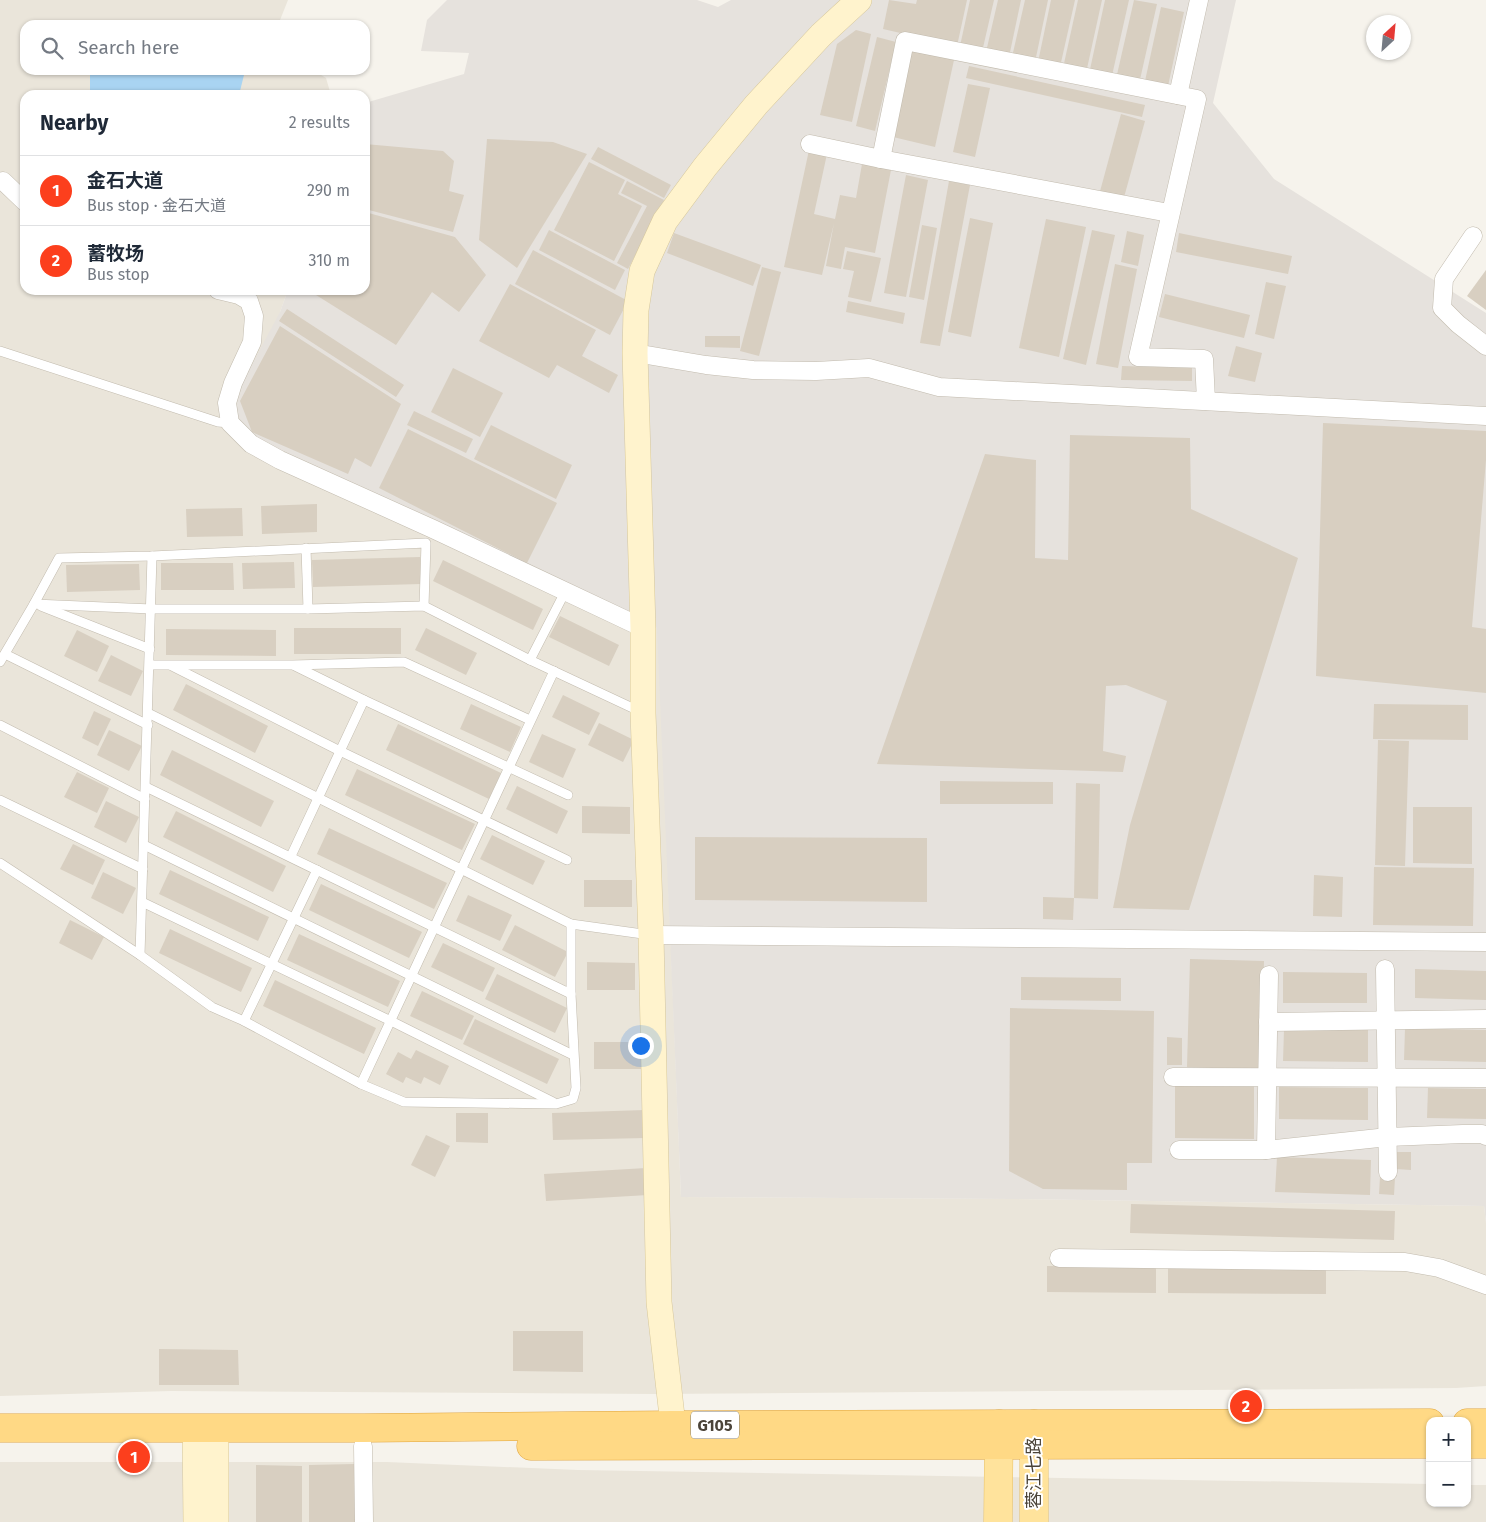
<!DOCTYPE html>
<meta charset="utf-8">
<style>
body{margin:0;font-family:"Fira Sans","Noto Sans SC",sans-serif;background:#f6f6f7;color:#1f2937}
.controls{position:absolute;right:15px;bottom:15px;display:grid;overflow:hidden;border-radius:10px;box-shadow:0 1px 4px #0004}
.controls button{width:45px;height:45px;display:grid;place-items:center;padding:0;border:0;border-bottom:1px solid #e0e1e3;background:#fff;color:#1f2937;font:25px sans-serif}
.compass{position:absolute;left:1366px;top:15px;width:45px;height:45px;border-radius:50%;background:#fff;box-shadow:0 1px 4px #0004;rotate:26deg}
.you{position:absolute;left:640px;top:1045px;width:18px;height:18px;margin:-12px;border:4px solid #fff;border-radius:50%;background:#1a73e8;box-shadow:0 0 0 8px #1a73e833}
.badge{display:grid;place-items:center;width:32px;height:32px;border-radius:50%;background:#fc3f1d;color:#fff;font-size:16px;font-weight:700}
.pin{position:absolute;translate:-50% -50%;border:2px solid #fff;box-shadow:0 1px 5px #0006}
.list{margin:0;padding:0;list-style:none}
h2{display:flex;justify-content:space-between;align-items:center;height:65px;margin:0;padding:0 20px;font-size:21px}
h2 small{font-size:16px;font-weight:400;color:#747a83}
.list li{display:grid;grid-template-columns:32px 1fr auto;gap:15px;align-items:center;box-sizing:border-box;height:70px;padding:0 20px;border-top:1px solid #e0e1e3}
.list b{display:block;font-size:19px;white-space:nowrap}
.list p{margin:0;font-size:16px;white-space:nowrap;color:#747a83}
.list em{font-size:16px;font-style:normal;color:#747a83}
.icon{flex:none;width:28px;height:28px;fill:none;stroke:currentColor;stroke-width:2;stroke-linecap:round;stroke-linejoin:round}
.map{position:relative;flex:none;width:1486px;height:1522px;overflow:hidden}
.search{position:absolute;background:#fff;box-shadow:0 1px 4px #0004;left:20px;top:20px;width:350px;height:55px;display:flex;align-items:center;gap:12px;box-sizing:border-box;padding:0 18px;border-radius:15px;color:#747a83;font-size:19px}
.panel{position:absolute;background:#fff;box-shadow:0 1px 4px #0004;left:20px;top:90px;width:350px;height:205px;border-radius:15px}
.map>svg:first-child{display:block}
</style>
<div class="map">
<svg width="1486" height="1522" viewBox="0 0 1486 1522">
<rect width="100%" height="100%" fill="#f6f3ec"/>
<g fill="#eae5da">
<path d="M0,0H288L278,25H25V70H313L326,78L331,95H25V290H288L280,312L254,438L658,628L681,1197L1011,1199L1484,1206L1486,1223V1386L1456,1388L655,1394L171,1391L0,1396Z"/>
<path d="M0,1462H387L578,1470L1430,1484V1503H1467V1485H1486V1522H0Z"/>
</g>
<path fill="#e6e2dd" d="M447,0H697L718,7L731,0H1236L1213,103L1274,179L1486,313V1223L1484,1206L1011,1199L681,1197L657,628L254,438L232,413L239,389L280,312L288,290H365V103L464,74L469,53L421,51L427,20Z"/>
<path fill="#a9d4f2" d="M90,70H239L244,75L239,95H90Z"/>
<g fill="#d8cfc1">
<path d="M889,0L916,4L917,0H967L957,46L883,29Z"/>
<path d="M970,0H994L982,52L960,46Z"/>
<path d="M998,0H1021L1009,57L986,52Z"/>
<path d="M1025,0H1048L1035,62L1012,57Z"/>
<path d="M1051,0H1075L1060,67L1038,62Z"/>
<path d="M1078,0H1102L1086,73L1063,68Z"/>
<path d="M1105,0H1129L1111,80L1089,74Z"/>
<path d="M1134,0L1157,4L1139,84L1116,79Z"/>
<path d="M1161,7L1184,12L1168,86L1145,81Z"/>
<path d="M856,30L871,34L852,122L820,115L837,44Z"/>
<path d="M877,37L896,42L875,131L856,126Z"/>
<path d="M912,51L954,60L935,147L893,137Z"/>
<path d="M969,66L1145,105L1142,117L966,78Z"/>
<path d="M968,84L990,88L975,157L953,152Z"/>
<path d="M1121,114L1145,121L1123,201L1099,195Z"/>
<path d="M487,139L553,142L587,154L517,268L479,240Z"/>
<path d="M365,144L443,151L454,161L449,191L464,195L453,232L365,209Z"/>
<path d="M598,147L671,185L664,198L591,159Z"/>
<path d="M809,150L827,154L814,214L835,219L840,195L856,198L862,164L891,170L875,253L845,247L841,269L826,266L834,223L822,275L784,267Z"/>
<path d="M589,162L625,180L618,194L642,206L614,261L554,230Z"/>
<path d="M906,175L928,180L906,297L884,293Z"/>
<path d="M627,181L664,200L628,269L617,263L647,206L621,193Z"/>
<path d="M949,181L970,185L940,346L920,343Z"/>
<path d="M365,212L455,237L486,275L459,312L432,292L396,345L308,290H365Z"/>
<path d="M970,218L993,223L971,337L948,332Z"/>
<path d="M1046,219L1086,227L1059,357L1019,348Z"/>
<path d="M922,225L937,228L924,300L909,297Z"/>
<path d="M549,230L625,270L615,290L539,250Z"/>
<path d="M1092,230L1115,235L1086,365L1063,359Z"/>
<path d="M1127,231L1144,235L1138,266L1121,262Z"/>
<path d="M674,233L761,265L753,286L667,253Z"/>
<path d="M1179,233L1292,256L1288,274L1176,252Z"/>
<path d="M533,250L628,301L610,335L515,284Z"/>
<path d="M847,251L881,258L871,302L848,297L854,271L843,269Z"/>
<path d="M1115,264L1137,269L1118,368L1096,364Z"/>
<path d="M762,267L781,272L759,356L740,351Z"/>
<path d="M1486,270V310L1467,296Z"/>
<path d="M1266,282L1286,286L1274,339L1255,334Z"/>
<path d="M510,284L596,330L582,356L618,375L609,393L557,365L549,378L479,341Z"/>
<path d="M1165,294L1250,315L1244,338L1159,317Z"/>
<path d="M848,301L905,313L903,324L846,312Z"/>
<path d="M287,309L404,385L396,397L279,321Z"/>
<path d="M280,326L401,404L371,467L355,458L348,474L252,432L240,401Z"/>
<path d="M705,336H740V348L705,347Z"/>
<path d="M1236,346L1262,353L1255,382L1228,376Z"/>
<path d="M1122,366L1192,368V381L1121,380Z"/>
<path d="M453,368L503,393L480,437L431,412Z"/>
<path d="M414,411L473,439L466,453L407,425Z"/>
<path d="M1323,423L1486,431V460L1472,627L1486,629V693L1316,676Z"/>
<path d="M491,425L572,465L556,499L474,459Z"/>
<path d="M408,429L557,503L527,563L379,488Z"/>
<path d="M1070,435L1190,438L1191,509L1298,558L1189,910L1113,908L1130,825L1167,701L1126,685L1106,686L1103,751L1126,756L1123,772L877,764L985,454L1036,460L1035,558L1068,560Z"/>
<path d="M317,504V532L262,534L261,506Z"/>
<path d="M242,508L243,536L187,537L186,509Z"/>
<path d="M420,557L421,584L313,587L312,560Z"/>
<path d="M443,560L543,609L533,630L433,581Z"/>
<path d="M294,562L295,588L243,589L242,563Z"/>
<path d="M161,563H233L234,590H161Z"/>
<path d="M139,564L140,590L67,592L66,565Z"/>
<path d="M560,616L619,645L609,666L549,637Z"/>
<rect x="294" y="628" width="107" height="26"/>
<path d="M426,628L477,653L466,675L415,650Z"/>
<path d="M166,629L276,630V656L166,655Z"/>
<path d="M77,630L109,646L97,672L64,656Z"/>
<path d="M111,655L143,671L131,696L98,681Z"/>
<path d="M186,684L268,726L255,753L173,710Z"/>
<path d="M563,695L600,713L589,735L552,717Z"/>
<path d="M471,704L521,727L510,752L460,729Z"/>
<path d="M1374,704L1468,705V740L1373,739Z"/>
<path d="M94,711L111,719L98,746L82,738Z"/>
<path d="M599,723L634,740L623,762L588,745Z"/>
<path d="M398,724L501,773L489,799L386,750Z"/>
<path d="M109,730L142,746L129,771L97,755Z"/>
<path d="M542,734L576,749L563,778L529,762Z"/>
<path d="M1378,740L1409,741L1405,866L1375,865Z"/>
<path d="M172,750L274,801L261,827L160,775Z"/>
<path d="M357,769L475,824L462,850L345,795Z"/>
<path d="M77,772L109,788L97,813L64,797Z"/>
<path d="M940,781L1053,782V804H940Z"/>
<path d="M1076,783L1100,784L1098,899L1074,898Z"/>
<path d="M517,786L568,811L557,834L506,809Z"/>
<path d="M106,801L139,817L126,843L94,827Z"/>
<path d="M582,806L630,807V834L582,833Z"/>
<path d="M1413,807H1472V864L1413,863Z"/>
<path d="M176,811L286,866L273,892L163,837Z"/>
<path d="M329,828L447,883L434,909L317,854Z"/>
<path d="M492,835L545,861L533,885L480,859Z"/>
<path d="M695,837L927,838V902L695,900Z"/>
<path d="M73,844L105,860L93,885L60,869Z"/>
<path d="M1374,867L1474,868L1473,926L1373,925Z"/>
<path d="M170,870L269,917L258,941L159,894Z"/>
<path d="M103,872L136,888L123,914L91,898Z"/>
<path d="M1314,875L1343,877L1342,917L1313,916Z"/>
<rect x="584" y="880" width="48" height="27"/>
<path d="M321,884L422,932L409,958L309,910Z"/>
<path d="M468,895L512,915L500,941L456,921Z"/>
<path d="M1043,897L1074,898L1073,920L1043,919Z"/>
<path d="M70,920L104,937L92,960L59,943Z"/>
<path d="M515,925L568,952L555,977L502,950Z"/>
<path d="M170,929L252,968L241,992L159,953Z"/>
<path d="M299,934L400,981L388,1007L287,960Z"/>
<path d="M443,943L495,968L483,992L431,967Z"/>
<path d="M1190,959L1264,961L1261,1070L1187,1067Z"/>
<path d="M587,962L635,963V990H587Z"/>
<path d="M1415,969L1486,971V1000L1415,998Z"/>
<path d="M1283,972L1367,973V1003H1283Z"/>
<path d="M497,974L567,1008L555,1033L485,999Z"/>
<path d="M1021,977L1121,978V1001L1021,1000Z"/>
<path d="M275,980L376,1028L364,1054L263,1006Z"/>
<path d="M422,991L474,1016L462,1040L410,1016Z"/>
<path d="M1010,1008L1154,1011L1152,1163H1127V1190L1043,1189L1009,1171Z"/>
<path d="M475,1019L559,1059L547,1084L463,1044Z"/>
<path d="M1405,1028L1486,1030V1062L1404,1060Z"/>
<path d="M1284,1029H1368V1062L1283,1061Z"/>
<path d="M1167,1037L1182,1038V1065H1167Z"/>
<rect x="594" y="1042" width="48" height="27"/>
<path d="M416,1050L449,1066L440,1085L424,1077L421,1084L406,1077L403,1083L386,1074L398,1052L411,1059Z"/>
<path d="M1175,1085L1254,1086V1139L1175,1138Z"/>
<path d="M1279,1087L1368,1088V1120L1279,1119Z"/>
<path d="M1428,1088L1486,1089V1119L1427,1118Z"/>
<path d="M645,1110L646,1138L553,1140L552,1113Z"/>
<path d="M456,1113H488V1143L456,1142Z"/>
<path d="M426,1135L450,1146L435,1177L411,1165Z"/>
<path d="M1397,1152H1411V1170L1396,1169Z"/>
<path d="M1277,1157L1371,1160L1370,1195L1275,1192Z"/>
<path d="M646,1168L648,1195L546,1201L544,1174Z"/>
<path d="M1380,1177L1395,1178L1394,1195L1379,1194Z"/>
<path d="M1131,1204L1395,1211L1394,1240L1130,1233Z"/>
<path d="M1047,1266L1156,1267V1293L1047,1292Z"/>
<path d="M1168,1267L1326,1268V1294L1168,1293Z"/>
<path d="M513,1331H583V1372L513,1371Z"/>
<path d="M159,1349L238,1350L239,1385H159Z"/>
<path d="M355,1464V1522H309V1465Z"/>
<path d="M256,1465L302,1466V1522H256Z"/>
</g>
<g fill="none" stroke-linecap="round" stroke-linejoin="round">
<g stroke="#c2bbae" stroke-width="10">
<g id="service">
<path d="M0,351L218,422L230,423"/>
<path d="M306,548L308,609"/>
<path d="M34,604L152,609H308L424,606L530,660L639,711"/>
<path d="M41,606L150,649"/>
<path d="M5,654L148,725"/>
<path d="M530,660L565,592"/>
<path d="M0,662L34,604L59,558L152,556L426,543L424,606"/>
<path d="M150,665H293L404,662L530,720"/>
<path d="M172,666L340,751L567,860"/>
<path d="M295,666L364,700L568,795"/>
<path d="M148,713L571,924L650,935"/>
<path d="M0,725L145,799"/>
<path d="M146,787L571,994"/>
<path d="M0,800L143,869"/>
<path d="M144,845L573,1055"/>
<path d="M291,856L364,700"/>
<path d="M0,863L140,955L212,1007L244,1021L361,1084L404,1102L556,1104L573,1099L576,1088L571,994V924"/>
<path d="M142,902L391,1021L553,1102"/>
<path d="M140,955L152,556"/>
<path d="M244,1021L317,870"/>
<path d="M361,1084L554,671"/>
</g>
</g>
<g stroke="#c2bbae" stroke-width="19">
<g id="minor">
<path d="M1178,95L1199,0"/>
<path d="M810,144L881,159L1169,213"/>
<path d="M881,159L905,41L1197,99L1138,357L1204,359L1206,401"/>
<path d="M3,181L25,202"/>
<path d="M1473,236L1444,279L1442,308L1458,324L1486,346"/>
<path d="M218,290L239,295L249,301L254,316L252,342L233,383L227,403L230,423L251,444L280,460L433,529L643,628"/>
<path d="M635,353L706,365L753,370L816,371L869,368L939,387L1486,416"/>
<path d="M651,935L1486,942"/>
<path d="M1385,969L1388,1172"/>
<path d="M1268,1022L1486,1019"/>
<path d="M1173,1077L1486,1078"/>
<path d="M1179,1150H1266L1388,1137L1463,1134H1482L1486,1136"/>
<path d="M1266,1150L1269,975"/>
<path d="M1059,1258L1405,1262L1439,1268L1486,1285"/>
<path d="M363,1446L364,1522"/>
</g>
</g>
<g stroke="#d6c79b" stroke-width="26">
<g id="secondary">
<path d="M673,1425L659,1302L651,935L643,713V628L635,353L636,310L642,271L665,221L705,167L756,105L821,35L859,0"/>
<path d="M195,1427L196,1522"/>
<path d="M216,1427V1522"/>
</g>
</g>
<g stroke="#e6c16a" stroke-width="29">
<g id="primary">
<path d="M998,1522L999,1424"/>
<path d="M1034,1522V1424"/>
</g>
</g>
<g stroke="#e0a43c" stroke-width="29">
<g id="trunk">
<path d="M1467,1423H1486"/>
<path d="M0,1428H364L673,1425L1430,1423"/>
<path d="M1467,1444H1486"/>
<path d="M531,1446L1430,1444"/>
</g>
</g>
<use href="#service" stroke="#fff" stroke-width="9"/>
<use href="#minor" stroke="#fff" stroke-width="18"/>
<use href="#secondary" stroke="#fff3cd" stroke-width="25"/>
<use href="#primary" stroke="#ffe39c" stroke-width="28"/>
<use href="#trunk" stroke="#ffd985" stroke-width="28"/>
</g>
<g text-anchor="middle" stroke-width="4" stroke-linejoin="round" paint-order="stroke">
<rect fill="#fff" stroke="#817c74" stroke-width="1" x="691" y="1411.5" width="48" height="27" rx="4"/>
<g font-size="16" font-weight="bold" fill="#4b4439">
<text x="715" y="1431">G105</text>
</g>
<g font-size="18" fill="#4b4439" stroke="#fff">
<text transform="translate(1034 1473) rotate(-90)" y="6">蓉江七路</text>
</g>
</g>
</svg>
<div class="controls">
<button>+</button>
<button>−</button>
</div>
<svg class="compass" viewBox="-18 -18 36 36"><path d="M0-13l5 13h-10z" fill="#e53935"/><path d="M0 13l5-13h-10z" fill="#747a83"/></svg>
<div class="you"></div>
<div class="pin badge" style="left:134px;top:1457px">1</div>
<div class="pin badge" style="left:1246px;top:1406px">2</div>
<div class="search"><svg class="icon" aria-label="search" viewBox="0 0 24 24"><circle cx="10" cy="10" r="6"/><path d="M15 15l6 6"/></svg>Search here</div>
<section class="panel">
<h2>Nearby<small>2 results</small></h2>
<ul class="list">
<li><span class="badge">1</span><div><b>金石大道</b><p>Bus stop · 金石大道</p></div><em>290 m</em></li>
<li><span class="badge">2</span><div><b>蓄牧场</b><p>Bus stop</p></div><em>310 m</em></li>
</ul>
</section>
</div>
